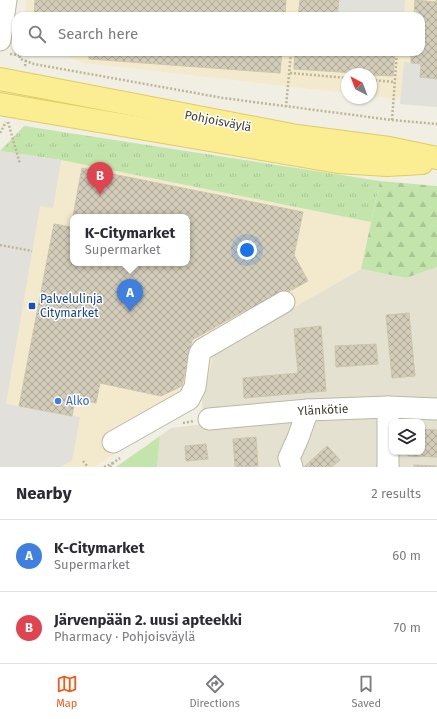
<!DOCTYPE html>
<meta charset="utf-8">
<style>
body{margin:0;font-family:"Fira Sans",sans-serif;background:#f2f2f3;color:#2b2b33}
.controls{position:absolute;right:12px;bottom:12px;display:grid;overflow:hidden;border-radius:8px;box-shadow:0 1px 3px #0004}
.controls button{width:36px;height:36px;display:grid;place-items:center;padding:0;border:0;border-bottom:1px solid #e1e1e2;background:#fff;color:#2b2b33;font:20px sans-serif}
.compass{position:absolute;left:341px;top:68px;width:36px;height:36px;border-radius:50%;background:#fff;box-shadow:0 1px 3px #0004;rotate:318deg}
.you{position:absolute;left:247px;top:250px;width:14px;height:14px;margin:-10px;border:3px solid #fff;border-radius:50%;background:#1a73e8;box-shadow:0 0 0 6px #1a73e833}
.badge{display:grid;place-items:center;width:26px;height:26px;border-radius:50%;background:#f45917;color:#fff;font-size:13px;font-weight:700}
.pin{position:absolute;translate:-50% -33px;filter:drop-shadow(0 1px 2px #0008)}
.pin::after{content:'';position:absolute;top:21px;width:14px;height:12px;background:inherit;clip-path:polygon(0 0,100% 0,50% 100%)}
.popup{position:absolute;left:70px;top:214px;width:120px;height:52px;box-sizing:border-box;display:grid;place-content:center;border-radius:8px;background:#fff;filter:drop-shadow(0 1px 3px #0005);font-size:13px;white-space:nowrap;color:#7c7c81}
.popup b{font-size:15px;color:#2b2b33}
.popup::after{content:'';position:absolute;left:50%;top:100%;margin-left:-8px;border:8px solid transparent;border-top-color:#fff}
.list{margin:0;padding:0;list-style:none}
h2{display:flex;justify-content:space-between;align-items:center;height:52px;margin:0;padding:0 16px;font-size:17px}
h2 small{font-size:13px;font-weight:400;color:#7c7c81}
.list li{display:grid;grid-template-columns:26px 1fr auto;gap:12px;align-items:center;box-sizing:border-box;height:72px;padding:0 16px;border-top:1px solid #e1e1e2}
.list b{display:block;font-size:15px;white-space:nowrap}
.list p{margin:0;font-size:13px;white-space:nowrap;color:#7c7c81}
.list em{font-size:13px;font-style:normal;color:#7c7c81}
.icon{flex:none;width:22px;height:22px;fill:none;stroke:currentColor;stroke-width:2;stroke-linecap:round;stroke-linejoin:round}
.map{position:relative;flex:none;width:437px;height:467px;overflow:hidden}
.search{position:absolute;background:#fff;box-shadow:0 1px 3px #0004;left:12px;right:12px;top:12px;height:44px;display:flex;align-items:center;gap:10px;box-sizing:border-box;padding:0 14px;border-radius:12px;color:#7c7c81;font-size:15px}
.sheet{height:196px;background:#fff}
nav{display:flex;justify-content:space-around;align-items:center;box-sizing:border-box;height:56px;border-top:1px solid #e1e1e2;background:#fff;font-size:11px;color:#7c7c81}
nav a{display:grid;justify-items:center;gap:2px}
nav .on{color:#f45917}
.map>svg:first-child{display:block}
</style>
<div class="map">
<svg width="437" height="467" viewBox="0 0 437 467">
<defs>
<pattern id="grass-tufts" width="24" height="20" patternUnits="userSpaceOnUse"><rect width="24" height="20" fill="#c3e5ac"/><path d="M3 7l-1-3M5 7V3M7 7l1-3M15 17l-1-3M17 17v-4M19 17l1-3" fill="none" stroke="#a9c694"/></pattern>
<pattern id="forest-firs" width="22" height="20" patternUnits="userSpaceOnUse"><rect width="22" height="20" fill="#c3e5ac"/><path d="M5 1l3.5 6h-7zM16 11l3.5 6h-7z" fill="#a9c694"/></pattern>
<pattern id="building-cross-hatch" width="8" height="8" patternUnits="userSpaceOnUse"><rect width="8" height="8" fill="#d2ccb9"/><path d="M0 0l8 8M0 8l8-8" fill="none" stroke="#aca797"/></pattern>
</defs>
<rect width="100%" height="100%" fill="#f1efe3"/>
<path fill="#e5e1d1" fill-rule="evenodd" d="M437,267V467H157L160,436L171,428L204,424L202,401L214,353L361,269L406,278ZM392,422H422V452H392Z"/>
<g fill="#f3e9cd" fill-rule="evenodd">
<path d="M26,0H437V103L371,96V74H347V93L84,63L58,52H421V16H25Z"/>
<path d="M0,151L61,160L371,222L361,269L214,353L202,401L94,467H0ZM73,217H187V263H73Z"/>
</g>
<path fill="url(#grass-tufts)" d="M24,126L380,181L371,222L61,160L0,151Z"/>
<path fill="url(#forest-firs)" d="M380,181L437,186V267L406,278L361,269Z"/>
<path fill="#c3e5ac" d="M160,436L157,467H116Z"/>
<g fill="#e1e0db">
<path d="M339,0H405L404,16H337Z"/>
<path d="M404,62L421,64L420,77L437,79V107L400,104Z"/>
<path d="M0,151L61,160L53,208L40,206L6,404L80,417L72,460L61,467H0Z"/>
</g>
<g fill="url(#building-cross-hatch)" stroke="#cdc5ac" fill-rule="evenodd">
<path d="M35,0H286L285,16H34Z"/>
<path d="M300,0H339L337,16H298Z"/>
<path d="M415,0L436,2V0H437V79L420,77L421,64L411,63V52H421V16H414Z"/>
<path d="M89,52H282L280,73L89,59Z"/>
<path d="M295,52H395L393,76L371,75V74L294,69Z"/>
<path d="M82,168L303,212L294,255L308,281L246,315L244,311L192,340L182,386L161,396L100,383L96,403L75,399L72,416L19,406L54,224L71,227ZM73,217H187V263H73Z"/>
<path d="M409,313L415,376L392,378L386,315Z"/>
<path d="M321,326L326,391L244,398L243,378L298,373L294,329Z"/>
<path d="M376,344L378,364L336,367L335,346Z"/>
<path d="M422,429L437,430V457L408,456V452H422Z"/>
<path d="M256,437L258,466L235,467L233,439Z"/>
<path d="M206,444L208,459L186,461L185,446Z"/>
<path d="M327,446L340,460L332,467H304Z"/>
<path d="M414,465L436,466V467H414Z"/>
</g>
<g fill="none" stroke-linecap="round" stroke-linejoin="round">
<g stroke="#bcb8a6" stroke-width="23">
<g id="minor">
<path d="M0,40L6,0"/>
<path d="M209,419L308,410L388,407L437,409"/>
<path d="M113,442L189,399L195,387L199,357L200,353L203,349L284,302"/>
<path d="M292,467L289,458L298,438L308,410"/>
<path d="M388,467V407"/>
</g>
</g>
<g stroke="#dfcc62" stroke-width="24">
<g id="major">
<path d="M0,79L297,136L389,148L437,158"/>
<path d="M0,104L338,162L387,165L422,163"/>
</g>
</g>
<g stroke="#bdb597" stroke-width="2.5" stroke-dasharray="2 2" stroke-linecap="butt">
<path d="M19,52L20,59L26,61"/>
<path d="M10,54L19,55"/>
<path d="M25,66L26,61L34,64L223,98L392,120L437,124"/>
<path d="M290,73L347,78"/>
<path d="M371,80L395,82"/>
<path d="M286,107L291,52"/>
<path d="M392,120L397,52"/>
<path d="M8,122L20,164"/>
<path d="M0,133L6,122"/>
<path d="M0,245L32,251"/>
<path d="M183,423L194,421"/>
<path d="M83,461L88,467"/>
<path d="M104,467L113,463"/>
<path d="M110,467L113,463L120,458"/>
</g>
<use href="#minor" stroke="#fff" stroke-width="21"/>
<use href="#major" stroke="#fbed91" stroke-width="22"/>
</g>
<rect fill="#1a4fb4" stroke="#fff" stroke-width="1.5" x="28" y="302" width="8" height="8" rx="2"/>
<circle fill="#3f7fe0" stroke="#fff" stroke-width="1.5" cx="58" cy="401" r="4"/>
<g text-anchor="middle" stroke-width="3" stroke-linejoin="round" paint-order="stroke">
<g font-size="12" fill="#423f33" stroke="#fff">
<text transform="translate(218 121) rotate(11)" y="4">Pohjoisväylä</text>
<text transform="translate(323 410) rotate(-3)" y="4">Ylänkötie</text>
</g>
<g font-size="12" fill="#164399" stroke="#fff" text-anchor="start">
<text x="40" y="303">Palvelulinja<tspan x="40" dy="14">Citymarket</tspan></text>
</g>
<g font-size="12" fill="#366cbe" stroke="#fff" text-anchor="start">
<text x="66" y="405">Alko</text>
</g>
</g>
</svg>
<div class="controls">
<button><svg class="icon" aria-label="layers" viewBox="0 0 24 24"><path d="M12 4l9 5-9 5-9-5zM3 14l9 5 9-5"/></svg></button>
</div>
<svg class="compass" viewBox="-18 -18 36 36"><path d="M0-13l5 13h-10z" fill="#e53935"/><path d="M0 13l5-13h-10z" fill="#7c7c81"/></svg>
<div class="you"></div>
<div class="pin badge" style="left:130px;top:312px;background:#3f7fe0">A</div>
<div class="popup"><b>K-Citymarket</b>Supermarket</div>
<div class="pin badge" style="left:100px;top:195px;background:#e0444e">B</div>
<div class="search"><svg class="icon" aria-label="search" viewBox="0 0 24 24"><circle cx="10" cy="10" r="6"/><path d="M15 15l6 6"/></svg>Search here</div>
</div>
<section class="sheet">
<h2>Nearby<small>2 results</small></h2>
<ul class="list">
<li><span class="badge" style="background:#3f7fe0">A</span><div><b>K-Citymarket</b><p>Supermarket</p></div><em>60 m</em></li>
<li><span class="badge" style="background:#e0444e">B</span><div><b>Järvenpään 2. uusi apteekki</b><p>Pharmacy · Pohjoisväylä</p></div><em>70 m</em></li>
</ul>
</section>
<nav>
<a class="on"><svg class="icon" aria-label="map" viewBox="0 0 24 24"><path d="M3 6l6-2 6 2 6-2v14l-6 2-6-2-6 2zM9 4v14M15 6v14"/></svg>Map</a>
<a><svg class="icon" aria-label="directions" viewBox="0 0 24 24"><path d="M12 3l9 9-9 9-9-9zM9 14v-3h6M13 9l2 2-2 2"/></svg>Directions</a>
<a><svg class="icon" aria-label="saved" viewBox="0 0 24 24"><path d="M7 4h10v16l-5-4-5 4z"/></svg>Saved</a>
</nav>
